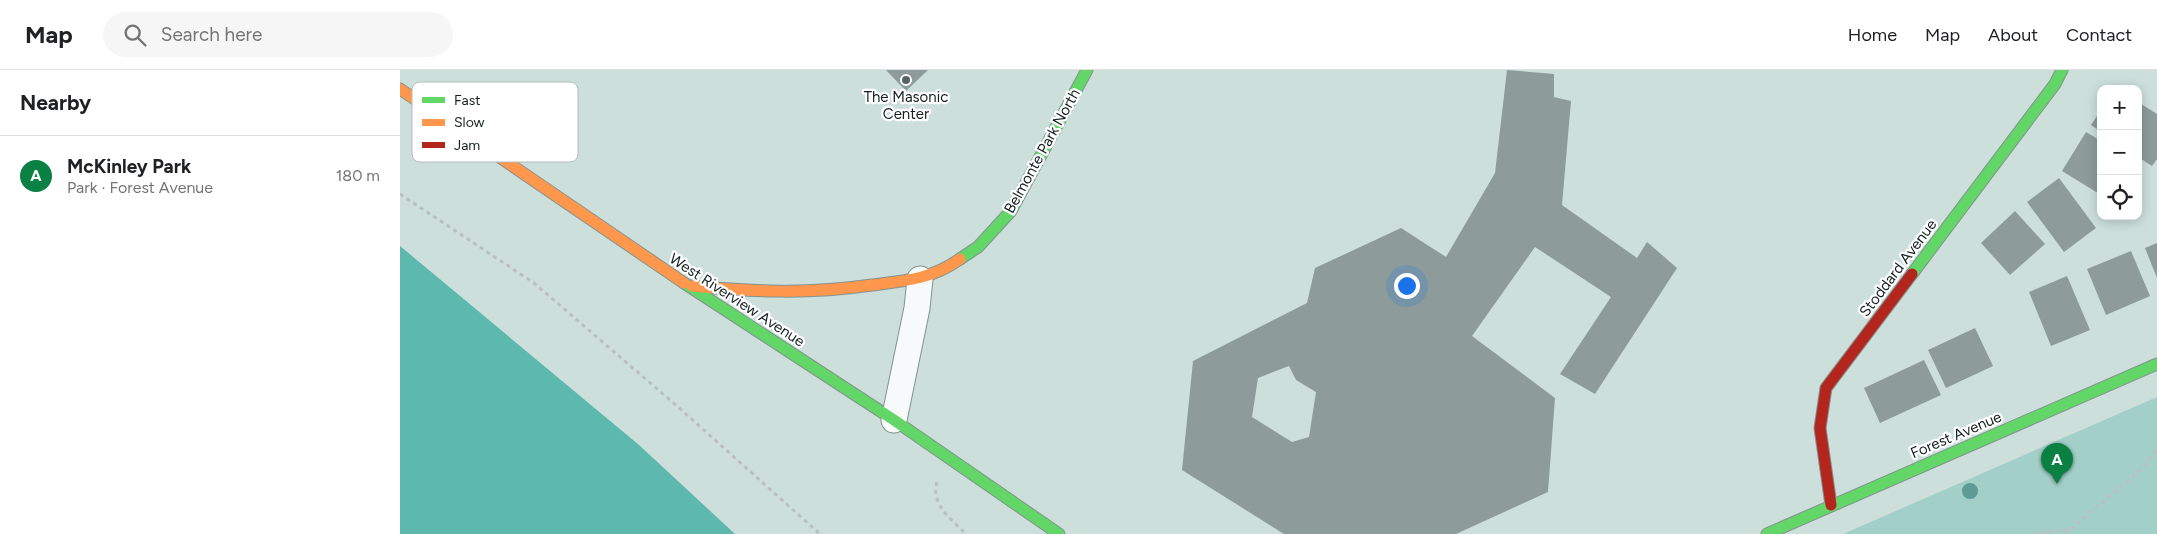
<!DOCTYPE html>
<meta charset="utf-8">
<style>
body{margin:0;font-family:Figtree,sans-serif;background:#f6f6f6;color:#202124}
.controls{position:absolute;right:15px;top:15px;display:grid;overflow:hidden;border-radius:10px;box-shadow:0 2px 12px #0003}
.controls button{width:45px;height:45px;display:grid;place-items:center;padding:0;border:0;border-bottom:1px solid #e0e0e0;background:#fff;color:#202124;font:25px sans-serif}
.you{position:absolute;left:1006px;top:215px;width:18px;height:18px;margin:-12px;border:4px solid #fff;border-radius:50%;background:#1a73e8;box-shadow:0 0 0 8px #1a73e833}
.badge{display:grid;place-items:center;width:32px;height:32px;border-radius:50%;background:#0b8043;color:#fff;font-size:16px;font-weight:700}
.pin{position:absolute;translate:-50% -41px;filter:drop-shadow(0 1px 2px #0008)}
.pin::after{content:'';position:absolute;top:26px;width:18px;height:15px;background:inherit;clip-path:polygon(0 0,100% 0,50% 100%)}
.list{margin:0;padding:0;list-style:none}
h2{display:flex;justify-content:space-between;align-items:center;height:65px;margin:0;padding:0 20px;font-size:21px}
h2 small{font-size:16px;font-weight:400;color:#757577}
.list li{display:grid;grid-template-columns:32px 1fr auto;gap:15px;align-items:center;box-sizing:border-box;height:80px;padding:0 20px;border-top:1px solid #e0e0e0}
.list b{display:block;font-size:19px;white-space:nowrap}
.list p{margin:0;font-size:16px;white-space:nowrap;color:#757577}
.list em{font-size:16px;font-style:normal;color:#757577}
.icon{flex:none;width:28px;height:28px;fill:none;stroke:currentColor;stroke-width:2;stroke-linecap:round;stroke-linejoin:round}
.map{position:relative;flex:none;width:1757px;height:464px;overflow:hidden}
header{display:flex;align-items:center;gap:30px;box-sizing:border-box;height:70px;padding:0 25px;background:#fff;border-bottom:1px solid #e0e0e0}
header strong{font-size:24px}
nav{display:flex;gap:28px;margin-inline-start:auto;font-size:18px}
.search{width:350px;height:45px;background:#f6f6f6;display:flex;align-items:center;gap:12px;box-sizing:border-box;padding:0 18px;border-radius:28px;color:#757577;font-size:19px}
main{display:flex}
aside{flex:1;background:#fff}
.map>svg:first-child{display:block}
</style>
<header>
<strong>Map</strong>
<div class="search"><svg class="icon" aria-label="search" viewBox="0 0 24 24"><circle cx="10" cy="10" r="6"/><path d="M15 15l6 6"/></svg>Search here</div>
<nav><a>Home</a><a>Map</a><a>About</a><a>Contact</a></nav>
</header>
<main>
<aside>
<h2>Nearby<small></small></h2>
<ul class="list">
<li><span class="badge">A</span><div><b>McKinley Park</b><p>Park · Forest Avenue</p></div><em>180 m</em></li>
</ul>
</aside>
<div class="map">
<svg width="1757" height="464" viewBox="0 0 1757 464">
<rect width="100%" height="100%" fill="#ccdfdb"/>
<path fill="#a2d0c8" d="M1757,327V464H1443Z"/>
<path fill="#5db8ad" d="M0,176L239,375L335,464H0Z"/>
<g fill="#8d9c9a" fill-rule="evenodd">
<path d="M486,0H528L506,21Z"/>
<path d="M1107,0L1154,4V27L1171,31L1162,135L1237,188L1247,172L1277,198L1195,324L1160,304L1211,227L1135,177L1072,266L1155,328L1148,422L1056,464H884L782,400L793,291L907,233L915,198L1001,158L1046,187L1095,103ZM889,296L896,310L916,322L909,367L892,372L852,347L858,308Z"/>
<path d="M1738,32L1757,44V89L1752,96L1738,87Z"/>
<path d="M1701,40V62L1691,55Z"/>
<path d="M1686,62L1701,71V125L1662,101Z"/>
<path d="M1659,108L1696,158L1664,182L1627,132Z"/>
<path d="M1615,141L1645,174L1610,205L1581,173Z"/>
<path d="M1757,173V208L1745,178Z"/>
<path d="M1731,181L1750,226L1706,245L1687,199Z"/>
<path d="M1667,206L1690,260L1651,276L1629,222Z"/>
<path d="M1575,258L1593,296L1546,318L1528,280Z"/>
<path d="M1524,290L1541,325L1480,353L1464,318Z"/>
</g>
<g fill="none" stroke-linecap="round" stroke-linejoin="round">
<g stroke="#839390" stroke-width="27">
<path id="street" d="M494,350L517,238L520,209"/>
</g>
<g stroke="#839390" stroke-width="13">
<g id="fast">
<path d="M560,189L578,177L611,141L687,0"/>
<path d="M1512,204L1655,14L1662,0"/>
<path d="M284,213L494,350L659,464"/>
<path d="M1367,464L1757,294"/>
</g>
</g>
<g stroke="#839390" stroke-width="13">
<g id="slow">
<path d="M0,19L284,213"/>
<path d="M292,216C355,222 410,224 472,215C505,211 532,209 560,189"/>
</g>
</g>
<g stroke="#839390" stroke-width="13">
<path id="jam" d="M1431,435L1420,358L1426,318L1512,204"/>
</g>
<g stroke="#b9c0bf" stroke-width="3" stroke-dasharray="4 4" stroke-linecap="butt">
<path d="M0,124L134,213L277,336L420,464"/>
<path d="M537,412C530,434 552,450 566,464"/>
<path d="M1633,464L1670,459"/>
<path d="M1665,464L1739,401L1757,380"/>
</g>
<use href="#street" stroke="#f7fafa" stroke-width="25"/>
<use href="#fast" stroke="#63d668" stroke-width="11"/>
<use href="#slow" stroke="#ff974d" stroke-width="11"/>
<use href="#jam" stroke="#b3261e" stroke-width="11"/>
</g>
<circle fill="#5c9c95" cx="1570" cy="421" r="8"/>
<circle fill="#546460" stroke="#fff" stroke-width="2" cx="506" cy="10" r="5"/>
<g text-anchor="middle" stroke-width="4.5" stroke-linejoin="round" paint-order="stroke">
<g font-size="15" fill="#13211e" stroke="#fff">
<text x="506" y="32">The Masonic<tspan x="506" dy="17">Center</tspan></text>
</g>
<g font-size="15" fill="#13211e" stroke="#fff">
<text transform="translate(642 81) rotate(-61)" y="5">Belmonte Park North</text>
<text transform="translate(1498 198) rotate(-53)" y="5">Stoddard Avenue</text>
<text transform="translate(337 230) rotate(33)" y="5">West Riverview Avenue</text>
<text transform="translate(1556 365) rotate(-23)" y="5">Forest Avenue</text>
</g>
</g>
<rect x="12" y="12" width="166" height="80" rx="8" fill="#fff" stroke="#b8bcbc" stroke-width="1"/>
<rect x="22" y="27" width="23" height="6" fill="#63d668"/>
<rect x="22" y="49" width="23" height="7" fill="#ff974d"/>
<rect x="22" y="72" width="23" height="6" fill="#b3261e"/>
<g font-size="14" fill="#13211e">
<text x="54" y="35">Fast</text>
<text x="54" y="57">Slow</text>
<text x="54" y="80">Jam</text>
</g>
</svg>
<div class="controls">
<button>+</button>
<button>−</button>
<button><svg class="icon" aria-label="locate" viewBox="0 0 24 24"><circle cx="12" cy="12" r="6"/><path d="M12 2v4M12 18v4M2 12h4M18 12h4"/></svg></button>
</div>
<div class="you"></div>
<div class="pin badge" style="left:1657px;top:414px">A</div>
</div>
</main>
